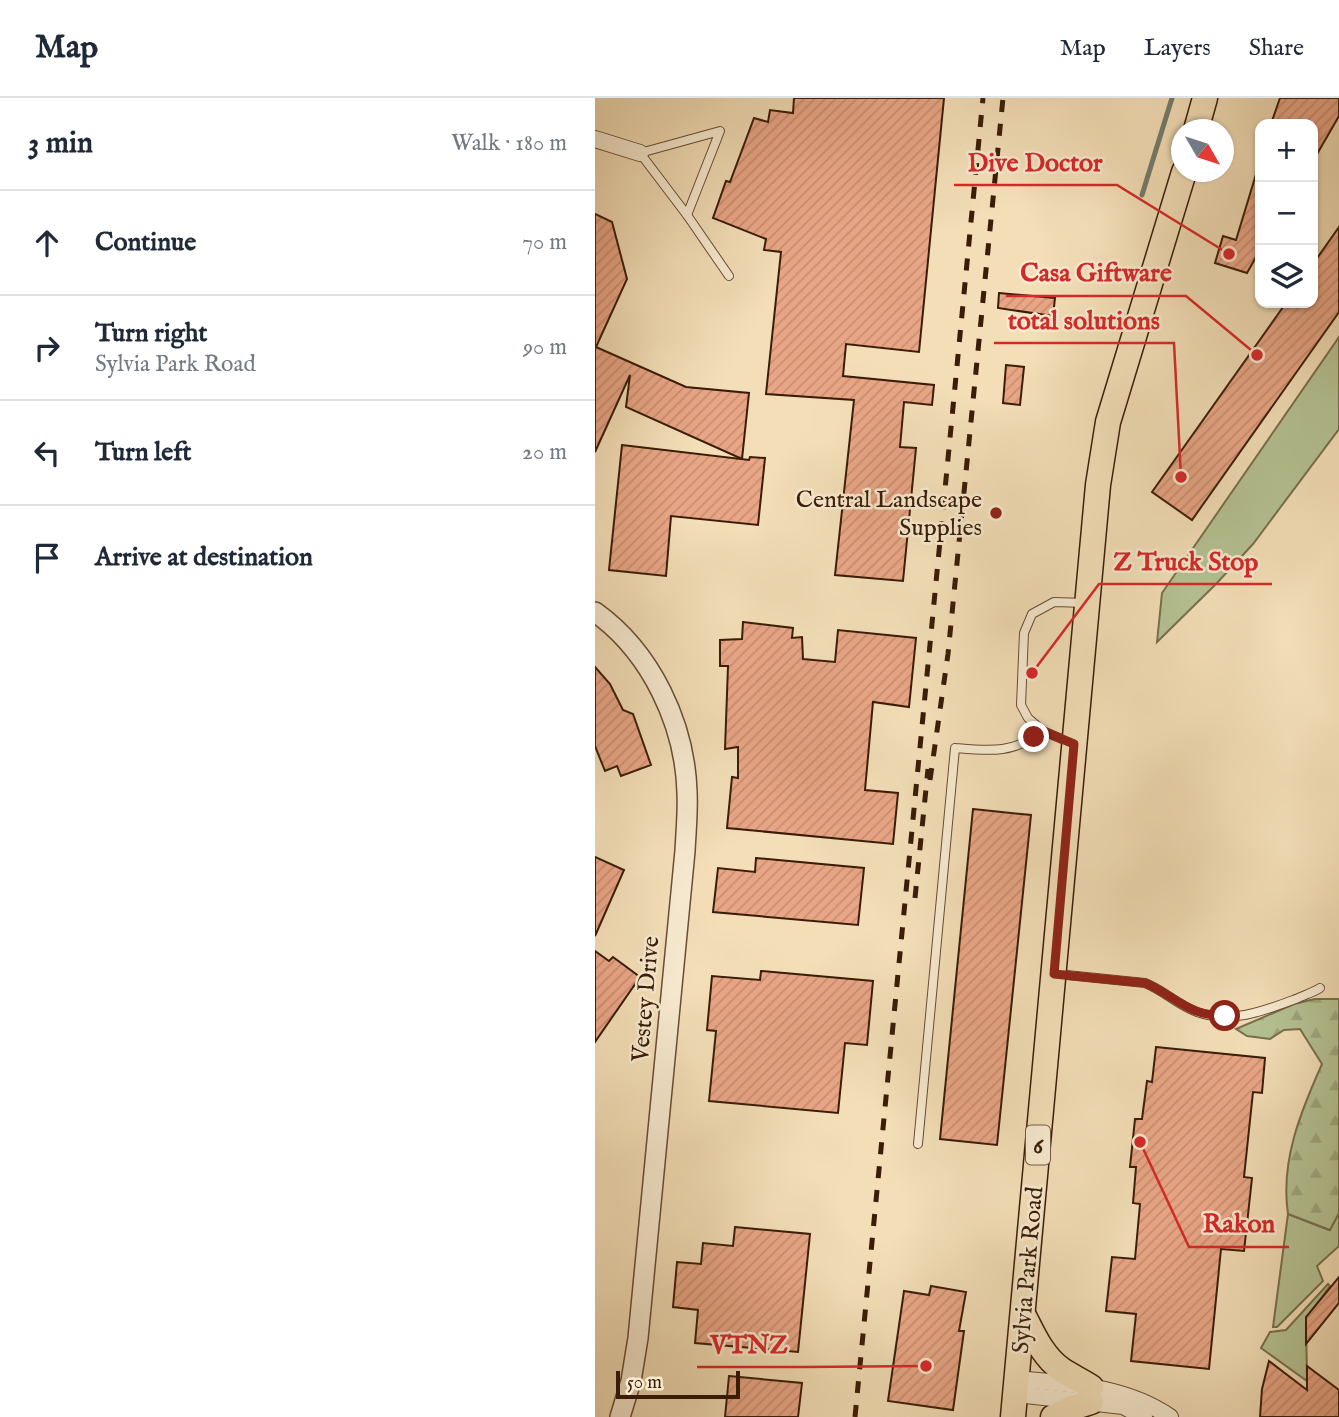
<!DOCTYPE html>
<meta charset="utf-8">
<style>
body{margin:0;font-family:"IM FELL English",serif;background:#f6f6f7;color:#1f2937}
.controls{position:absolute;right:21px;top:21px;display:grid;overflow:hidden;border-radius:14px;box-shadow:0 2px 5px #0004}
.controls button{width:63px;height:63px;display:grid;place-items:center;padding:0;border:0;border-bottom:2px solid #e0e1e3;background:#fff;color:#1f2937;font:35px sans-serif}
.compass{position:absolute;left:576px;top:21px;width:63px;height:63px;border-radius:50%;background:#fff;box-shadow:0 2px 5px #0004;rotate:129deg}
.scale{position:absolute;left:21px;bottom:18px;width:124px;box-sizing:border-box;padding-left:7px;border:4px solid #3a1c07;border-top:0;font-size:19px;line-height:24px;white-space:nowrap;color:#3a1c07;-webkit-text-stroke:5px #f7ead0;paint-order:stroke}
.stop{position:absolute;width:21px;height:21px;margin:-16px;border:5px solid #8f2418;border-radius:50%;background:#fff}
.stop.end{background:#8f2418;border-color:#fff;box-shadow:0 2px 7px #0008}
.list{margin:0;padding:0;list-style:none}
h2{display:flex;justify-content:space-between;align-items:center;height:91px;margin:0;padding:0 28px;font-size:30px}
h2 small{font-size:23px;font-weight:400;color:#747a83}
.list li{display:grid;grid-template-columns:46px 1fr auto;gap:21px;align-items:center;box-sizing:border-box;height:105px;padding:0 28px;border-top:2px solid #e0e1e3}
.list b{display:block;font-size:26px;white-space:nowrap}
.list p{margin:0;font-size:23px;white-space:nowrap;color:#747a83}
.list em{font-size:23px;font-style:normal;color:#747a83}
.icon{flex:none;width:38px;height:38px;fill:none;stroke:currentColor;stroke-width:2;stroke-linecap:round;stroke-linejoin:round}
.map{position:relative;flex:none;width:744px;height:1319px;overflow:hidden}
header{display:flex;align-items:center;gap:42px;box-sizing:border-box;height:98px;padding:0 35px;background:#fff;border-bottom:2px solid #e0e1e3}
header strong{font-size:33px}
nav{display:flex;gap:38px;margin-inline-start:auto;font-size:24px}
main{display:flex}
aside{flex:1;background:#fff}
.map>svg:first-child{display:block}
</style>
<header>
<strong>Map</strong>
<nav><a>Map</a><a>Layers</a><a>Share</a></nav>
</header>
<main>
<aside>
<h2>3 min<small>Walk · 180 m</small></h2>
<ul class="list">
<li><svg class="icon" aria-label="ahead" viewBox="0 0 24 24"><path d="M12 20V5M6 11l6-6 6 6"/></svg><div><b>Continue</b></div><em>70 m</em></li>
<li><svg class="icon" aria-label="right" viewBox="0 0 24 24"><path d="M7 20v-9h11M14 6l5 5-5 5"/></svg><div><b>Turn right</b><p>Sylvia Park Road</p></div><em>90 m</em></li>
<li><svg class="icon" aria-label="left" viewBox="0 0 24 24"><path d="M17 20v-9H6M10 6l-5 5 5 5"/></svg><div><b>Turn left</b></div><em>20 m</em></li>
<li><svg class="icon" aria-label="arrive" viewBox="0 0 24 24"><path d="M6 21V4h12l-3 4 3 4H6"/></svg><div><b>Arrive at destination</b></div></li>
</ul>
</aside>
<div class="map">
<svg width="744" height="1319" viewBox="0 0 744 1319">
<defs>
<pattern id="forest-firs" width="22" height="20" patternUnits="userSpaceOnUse" patternTransform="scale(1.75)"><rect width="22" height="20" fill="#b5c293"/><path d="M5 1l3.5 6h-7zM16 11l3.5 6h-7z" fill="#9ca67d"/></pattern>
<pattern id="building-hatch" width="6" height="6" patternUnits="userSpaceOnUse" patternTransform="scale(1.75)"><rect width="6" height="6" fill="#e9a686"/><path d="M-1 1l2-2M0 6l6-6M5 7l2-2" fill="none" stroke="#c98e72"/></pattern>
</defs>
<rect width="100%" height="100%" fill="#f3deb7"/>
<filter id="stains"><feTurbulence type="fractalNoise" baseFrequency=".00286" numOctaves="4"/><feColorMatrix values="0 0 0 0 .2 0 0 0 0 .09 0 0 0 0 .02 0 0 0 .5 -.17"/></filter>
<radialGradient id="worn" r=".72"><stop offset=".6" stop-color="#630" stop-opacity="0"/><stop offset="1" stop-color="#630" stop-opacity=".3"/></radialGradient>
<g fill="#b5c293" stroke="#786f4d" stroke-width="2">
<path d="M744,239V331L658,446L621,486L562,544L567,495Z"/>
<path d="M744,1115V1148L722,1168L728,1183L682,1229H678L693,1116L734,1132Z"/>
<path d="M733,1186L735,1188L711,1220L712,1283L666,1250L675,1234L691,1232Z"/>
</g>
<path fill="url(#forest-firs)" stroke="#786f4d" stroke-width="2" d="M720,901H744V1115L735,1132L693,1116C685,1063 706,1013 727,966L705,931L689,932L675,941L652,938L641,931L699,906Z"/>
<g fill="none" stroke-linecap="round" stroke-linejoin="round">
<path stroke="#747c6d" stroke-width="5" d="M547,97L577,0"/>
</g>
<g fill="url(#building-hatch)" stroke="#3a1c07" stroke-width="2">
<path d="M199,0H349L324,254L251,246L248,278L339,287L337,307L309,304L305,349L321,350L308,483L240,477L259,302L171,296L186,154L169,152L171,141L118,120L131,83L135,84L159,20L173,24L175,12L198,15Z"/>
<path d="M685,0H744V18L718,63V26H676Z"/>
<path d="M662,73L665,74V152L652,175L620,165L628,138L641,142Z"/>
<path d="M0,116L17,124L32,181L1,249L91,289L154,295L147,361L31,309L35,277L0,354Z"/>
<path d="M744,129V214L597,422L557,394L691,205H718V166Z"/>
<path d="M404,195L460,200L458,218L403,210Z"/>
<path d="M411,267L429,269L425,307L408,305Z"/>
<path d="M27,347L154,362L155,359L170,360L163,427L76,418L71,478L14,472Z"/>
<path d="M148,524L198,530L197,540L207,539L208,561L240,564L243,532L321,540L314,609L278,604L270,692L303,695L298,746L132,730L137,679L143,680V649L130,651L133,568H125V542L147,541Z"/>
<path d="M0,569L15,586L28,612L38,616L56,667L26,678L22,668L10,673L0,648Z"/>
<path d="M378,711L436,717L402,1047L345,1041Z"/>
<path d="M0,759L29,772L0,838Z"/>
<path d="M161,760L269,770L263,827L118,814L123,770L160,774Z"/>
<path d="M0,853L14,863L18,859L45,879L0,944Z"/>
<path d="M166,873L278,883L272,947L250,945L243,1015L114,1003L121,933L112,932L117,878L165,882Z"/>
<path d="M561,949L670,960L667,995L658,994L649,1079L657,1080L649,1153L626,1151L614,1271L536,1263L541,1216L511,1213L517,1159L540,1161L545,1106L538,1105L541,1069H535L540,1021H547L552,983L557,984Z"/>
<path d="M140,1129L215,1136L203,1254L100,1245L103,1212L78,1209L82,1164L106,1166L108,1145L138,1148Z"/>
<path d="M744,1179V1205L711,1246V1219Z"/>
<path d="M336,1188L371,1194L364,1233H369L358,1312L293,1303L309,1193L334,1197Z"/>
<path d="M674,1263L712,1292V1268L744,1292V1319H665L667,1291Z"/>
<path d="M134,1278L207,1285L203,1319H130Z"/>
</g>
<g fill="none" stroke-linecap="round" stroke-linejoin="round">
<g stroke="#684c33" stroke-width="10">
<g id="service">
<path d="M125,33L92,117L45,55Z"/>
<path d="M92,117L134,178"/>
<path d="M476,645L448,633L433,620L426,607L429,535L437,516L459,504L490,505"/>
<path d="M462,876L550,885C568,892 583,907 602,914C636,926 669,913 701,901C709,897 717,895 725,890"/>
<path d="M323,1046L360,650C395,653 418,656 448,633"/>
</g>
</g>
<g stroke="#684c33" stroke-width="18">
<g id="minor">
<path d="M0,41L45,55"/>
<path d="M422,1281C475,1286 530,1288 575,1319"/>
<path d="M421,1296L528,1308L549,1319"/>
</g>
</g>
<g stroke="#684c33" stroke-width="22">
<path id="tertiary" d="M0,514C56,554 90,626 92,694C93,713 91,733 90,753L43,1240L36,1283L25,1319"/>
</g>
<g stroke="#3a1c07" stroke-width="27">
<g id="primary">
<path d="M601,32L610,0"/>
<path d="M428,1216C438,1236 448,1259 467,1272C476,1278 487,1283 496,1289"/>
<path d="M418,1319L503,387L513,324L589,74"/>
<path d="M458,1319L477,1310L496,1304"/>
</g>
</g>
<use href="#service" stroke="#f7ead0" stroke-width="8"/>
<use href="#minor" stroke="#f7ead0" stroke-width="16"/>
<use href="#tertiary" stroke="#f7ead0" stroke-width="19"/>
<use href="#primary" stroke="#f3deb7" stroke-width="24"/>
<g stroke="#3a1c07" stroke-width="5" stroke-dasharray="12 12" stroke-linecap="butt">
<path d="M335,682L353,556L408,0"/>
<path d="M320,800L333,671"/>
<path d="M260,1319L388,0"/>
</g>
</g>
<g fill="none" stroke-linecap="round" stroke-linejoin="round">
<path stroke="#8f2418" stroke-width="9" d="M439,639L448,633L479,646L459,876L550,885C568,892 583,906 601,913C610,917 621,917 630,918"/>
</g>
<circle fill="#8f2418" stroke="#f7ead0" stroke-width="2.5" cx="401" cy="415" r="7"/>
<g text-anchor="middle" stroke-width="5" stroke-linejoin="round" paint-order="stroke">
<rect fill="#f7ead0" stroke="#735a43" stroke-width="2" x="431" y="1027.5" width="24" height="39" rx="5"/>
<g font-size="23" font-weight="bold" fill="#3a1c07">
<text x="443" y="1055">6</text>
</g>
<g font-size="24" fill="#3a1c07" stroke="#f7ead0" text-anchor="end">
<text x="387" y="409">Central Landscape<tspan x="387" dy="28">Supplies</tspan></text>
</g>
<g font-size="24" fill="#3a1c07" stroke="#f7ead0">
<text transform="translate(50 901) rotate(-85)" y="8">Vestey Drive</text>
<text transform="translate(432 1172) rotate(-85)" y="8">Sylvia Park Road</text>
</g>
</g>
<path fill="none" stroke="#d62828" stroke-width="2.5" d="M634 156L522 87H359M662 257L591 198H411M586 379L579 245H399M437 575L504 486H677M545 1044L594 1149H694M331 1268L207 1269H102"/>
<g fill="#d62828" stroke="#f7ead0" stroke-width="2.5">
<circle cx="634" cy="156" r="7"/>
<circle cx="662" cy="257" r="7"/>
<circle cx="586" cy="379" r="7"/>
<circle cx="437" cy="575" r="7"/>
<circle cx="545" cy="1044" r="7"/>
<circle cx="331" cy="1268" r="7"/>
</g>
<g font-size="26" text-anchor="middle" font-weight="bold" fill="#d62828" stroke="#f7ead0" stroke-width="5" stroke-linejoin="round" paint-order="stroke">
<text x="440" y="73">Dive Doctor</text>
<text x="501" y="183">Casa Giftware</text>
<text x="489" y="231">total solutions</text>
<text x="591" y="472">Z Truck Stop</text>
<text x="644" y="1134">Rakon</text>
<text x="154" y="1255">VTNZ</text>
</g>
<rect width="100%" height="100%" filter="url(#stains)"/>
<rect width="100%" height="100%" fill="url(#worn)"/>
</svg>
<div class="controls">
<button>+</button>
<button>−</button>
<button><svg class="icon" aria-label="layers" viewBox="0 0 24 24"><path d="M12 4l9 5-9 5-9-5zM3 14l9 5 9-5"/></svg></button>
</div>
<svg class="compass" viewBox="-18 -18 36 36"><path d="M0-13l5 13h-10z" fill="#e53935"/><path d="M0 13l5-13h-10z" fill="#747a83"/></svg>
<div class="scale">50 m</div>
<div class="stop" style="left:630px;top:918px"></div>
<div class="stop end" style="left:439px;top:639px"></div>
</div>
</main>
